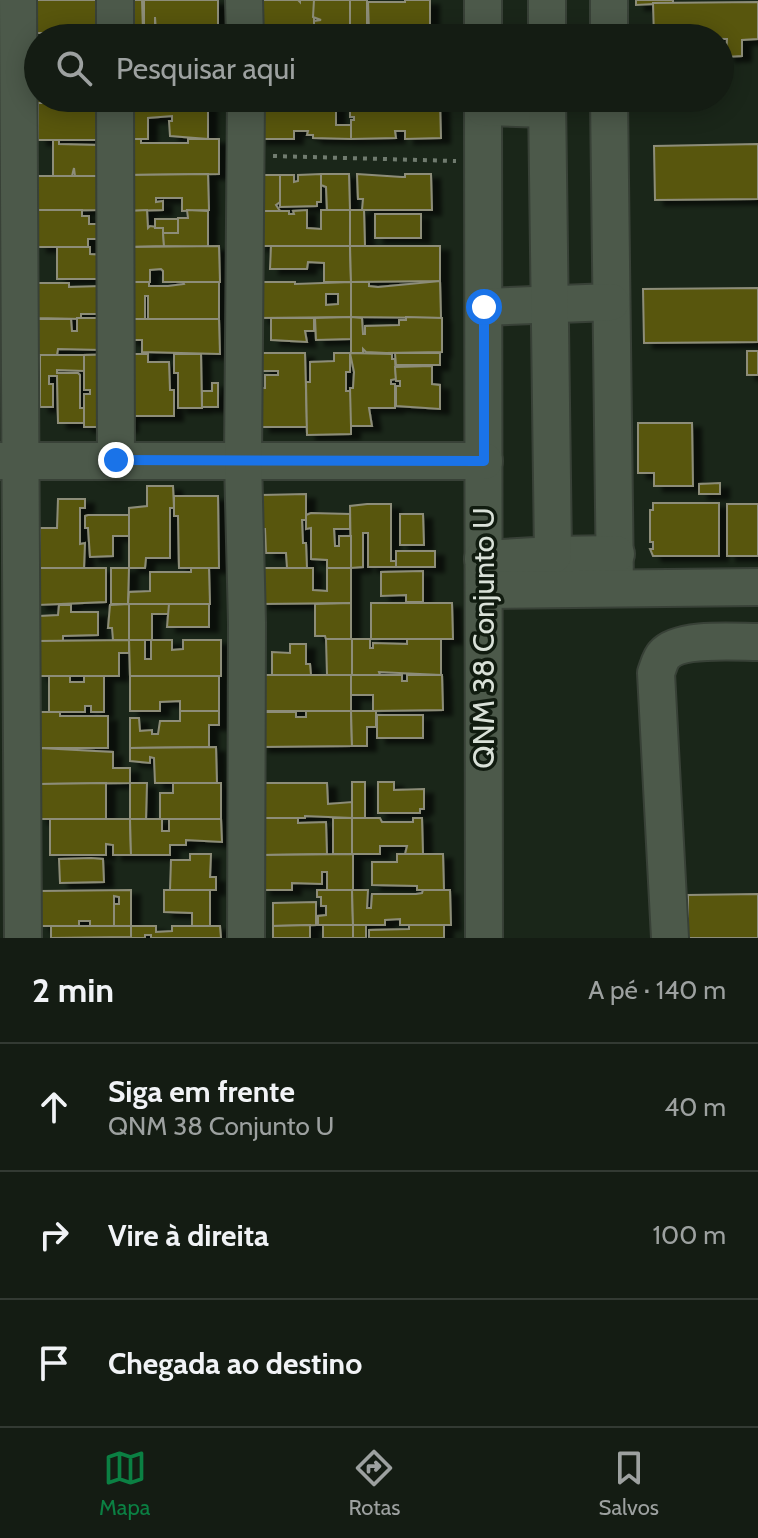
<!DOCTYPE html>
<html lang="pt">
<meta charset="utf-8">
<style>
body{margin:0;font-family:Cabin,sans-serif;background:#212921;color:#f1f3f6}
.stop{position:absolute;width:24px;height:24px;margin:-18px;border:6px solid #1a73e8;border-radius:50%;background:#fff}
.stop.end{background:#1a73e8;border-color:#fff;box-shadow:0 2px 8px #0008}
.list{margin:0;padding:0;list-style:none}
h2{display:flex;justify-content:space-between;align-items:center;height:104px;margin:0;padding:0 32px;font-size:34px}
h2 small{font-size:26px;font-weight:400;color:#9da1a0}
.list li{display:grid;grid-template-columns:52px 1fr auto;gap:24px;align-items:center;box-sizing:border-box;height:128px;padding:0 32px;border-top:2px solid #333a33}
.list b{display:block;font-size:30px;white-space:nowrap}
.list p{margin:0;font-size:26px;white-space:nowrap;color:#9da1a0}
.list em{font-size:26px;font-style:normal;color:#9da1a0}
.icon{flex:none;width:44px;height:44px;fill:none;stroke:currentColor;stroke-width:2;stroke-linecap:round;stroke-linejoin:round}
.map{position:relative;flex:none;width:758px;height:938px;overflow:hidden}
.search{position:absolute;background:#141c13;box-shadow:0 4px 20px #0003;left:24px;right:24px;top:24px;height:88px;display:flex;align-items:center;gap:20px;box-sizing:border-box;padding:0 28px;border-radius:44px;color:#9da1a0;font-size:30px}
.sheet{height:488px;background:#141c13}
nav{display:flex;justify-content:space-around;align-items:center;box-sizing:border-box;height:112px;border-top:2px solid #333a33;background:#141c13;font-size:22px;color:#9da1a0}
nav a{display:grid;justify-items:center;gap:4px}
nav .on{color:#0b8043}
.map>svg:first-child{display:block}
</style>
<div class="map">
<svg width="758" height="938" viewBox="0 0 758 938">
<defs>
<filter id="shadow"><feDropShadow dx="9" dy="5" stdDeviation="2" flood-color="#0009"/></filter>
</defs>
<rect width="100%" height="100%" fill="#1a2619"/>
<g fill="#59570d" stroke="#8d8d79" stroke-width="2" fill-rule="evenodd" filter="url(#shadow)">
<rect x="36" y="0" width="91" height="33"/>
<path d="M127,0H142L143,32L127,31Z"/>
<path d="M144,0H218V32H181L180,26H178V32H156L155,17V32H144Z"/>
<path d="M258,0H298L300,2V0H314V31L304,32V27H288V32H258Z"/>
<path d="M314,0H350V31H314V21L321,20L313,17Z"/>
<rect x="350" y="0" width="17" height="31"/>
<path d="M405,0H430V31H369L368,2H405Z"/>
<path d="M636,0H673V3L636,5Z"/>
<path d="M758,2V39L742,40V56L726,57L727,39L654,38L653,3Z"/>
<path d="M127,31L217,32V38H127Z"/>
<rect x="324" y="31" width="26" height="7"/>
<path d="M350,31H372L373,38H350Z"/>
<path d="M420,31H440V38H379V36L420,35Z"/>
<rect x="270" y="32" width="36" height="6"/>
<path d="M47,33L104,36V38H47Z"/>
<path d="M36,68H38V98H87V103H36Z"/>
<rect x="127" y="98" width="80" height="5"/>
<path d="M269,98H326V103L289,100V103H269Z"/>
<rect x="330" y="98" width="20" height="5"/>
<path d="M350,98H393L394,102L350,103Z"/>
<path d="M398,98H440V102H419V98Z"/>
<path d="M364,102V107H367V103L380,102L379,107L440,102L441,138L405,139V131H395L396,138L351,139V120H354V117H350V103Z"/>
<path d="M38,103H96V112H103V140H38Z"/>
<path d="M127,103H208V139L170,136L169,121H172V116L148,118V139H127Z"/>
<path d="M258,103L336,105V125H351V139L313,138V135H307L308,131H294V139H258Z"/>
<path d="M127,139H141V143H188V139H219V174L127,175Z"/>
<path d="M53,140H59V144L99,145V176H75L74,168L72,176H53Z"/>
<path d="M758,144V199L655,200L654,146Z"/>
<path d="M208,174L209,210L182,211V198H156V202L163,201V210L128,211L127,175Z"/>
<path d="M321,174V202H317V206L280,207V175H294V182L298,181V175Z"/>
<path d="M321,174H349L350,210H327L326,187L321,185Z"/>
<path d="M357,174L402,177H405V174H431L432,210H362L363,199H358Z"/>
<path d="M259,175H280V202L276,205L280,211H259Z"/>
<path d="M37,176H98V210L37,211Z"/>
<path d="M38,210H82V216H89V224H103V239H88V247H38Z"/>
<path d="M147,210L148,228L150,226L163,228L164,246L128,247V211Z"/>
<path d="M187,210L208,211V247L164,246L163,233H178V218H188Z"/>
<path d="M307,210V228L321,229V210H350V246H258V211H289V214H294L293,211Z"/>
<path d="M350,210H364L365,246H350Z"/>
<rect x="375" y="214" width="46" height="24"/>
<path d="M155,219H178V233H163V228H155Z"/>
<path d="M219,246L220,282H163V271L161,269L150,270V282H129V247Z"/>
<path d="M271,246H350L351,282H324V263L308,262L307,269H270Z"/>
<path d="M350,246H440V281L351,282Z"/>
<path d="M57,247H90V254L108,255L103,279H57Z"/>
<path d="M440,281L441,318L351,317V282H369V286L378,287Z"/>
<path d="M128,282H149V286H168L184,284L183,282H219V319H148V296H145V319H128Z"/>
<path d="M260,282H295V284L351,282V317L260,318ZM326,294H338V304L326,305Z"/>
<path d="M37,283H69V287L102,286L103,314H81V319L37,318Z"/>
<path d="M758,288V342L644,343L643,289Z"/>
<path d="M351,317V339L316,340L315,318Z"/>
<path d="M351,317L362,318L363,334H365V326L399,325V320H406V317L442,318V352L386,353L366,352L363,349V353H351Z"/>
<path d="M77,318H111L102,350L58,349L57,355H38V319H71L72,331H77Z"/>
<path d="M271,318H314V331H305L307,342L271,340Z"/>
<path d="M128,319H219L220,354L142,352V340H128Z"/>
<rect x="747" y="351" width="11" height="24"/>
<path d="M261,353H305L307,427H261V388H265V375H278V371H261Z"/>
<path d="M334,353H350V372H346V391H351V434L307,435L306,382H310V362L334,361Z"/>
<path d="M350,353L392,354V359H395L396,379L391,380V384H395V408H369L372,426H351L350,388H353L354,372Z"/>
<path d="M395,353H440V365H396Z"/>
<path d="M128,354H148V362H169L170,390H174V416H129Z"/>
<path d="M128,354L129,427H84V394H90V390H84V355Z"/>
<path d="M174,354H201L202,408H178V373H174Z"/>
<path d="M40,355H84V371L57,370V373H78L80,375V408H84V423H58L57,376H49V384H53V407H40Z"/>
<path d="M432,366V384L440,385V409L396,406V386H400V381H396L395,367Z"/>
<path d="M212,383H218V407H202V391H212Z"/>
<path d="M638,423H692L693,486H654V473H638Z"/>
<path d="M720,483V494H699V484Z"/>
<path d="M147,486H173L174,508H170V558H146L145,568H129V508L147,506Z"/>
<path d="M306,494V520H302L303,543H306L307,568H287L286,553H266L265,529H261V495Z"/>
<path d="M174,496H218L219,568H179L178,516H174Z"/>
<path d="M58,499H85V508H80V544L85,543L84,568H40V528H57Z"/>
<path d="M653,503H719V556H653L650,549H653V542H650V510H653Z"/>
<path d="M367,504H391V561H396V567H368V533H363V567L351,568L350,506Z"/>
<rect x="727" y="504" width="31" height="52"/>
<path d="M311,513L350,514V529H334L335,546H339V536H351V568H327V560L311,559V528L306,529V515Z"/>
<path d="M400,514H423L424,545H400Z"/>
<path d="M88,515H129V536H113V556L90,557L88,528H85V516Z"/>
<rect x="396" y="551" width="39" height="16"/>
<path d="M38,568H106V602L38,605Z"/>
<path d="M111,568H129L128,604H111Z"/>
<path d="M191,568H209L210,604H128L129,592L150,591V572H191Z"/>
<path d="M260,568H313V590L327,591V568H351V603L260,604Z"/>
<path d="M423,571V602H406V595L381,596V572Z"/>
<path d="M351,603V639H326L325,636H315V604Z"/>
<path d="M371,603H452L453,639H371Z"/>
<path d="M129,604H169V614H152V640H129Z"/>
<path d="M129,604V640H113L112,628H108L110,605Z"/>
<path d="M169,604H209V627H167Z"/>
<path d="M59,605H71V612H98V635L63,636V641H39V616L58,615Z"/>
<path d="M326,639H352V675H327Z"/>
<path d="M352,639H370V648H373V643L407,644V639H441V675L379,672L380,675H352Z"/>
<path d="M129,640V653H119V676H39L38,641Z"/>
<path d="M129,640H145V659H151V640H172V650L183,649V640H221V676H130Z"/>
<path d="M290,644H306V664H310L311,675H272V652L290,653Z"/>
<path d="M262,675H351V711H261Z"/>
<path d="M351,675H402V681H407V675H442L443,710L373,711V695H351Z"/>
<path d="M49,676H70V682H84V676H104V712H91V706H85V712H49Z"/>
<path d="M130,676H219V711H180V701L160,702V711H130Z"/>
<path d="M180,711H219V725H209V747L130,748V718H139L140,731L152,730V734H158L160,721H180Z"/>
<path d="M306,711H351L352,746L260,747V712H296V717H306Z"/>
<path d="M351,711H376V727H367V746H352Z"/>
<path d="M39,712H60V716H108V748H39Z"/>
<rect x="377" y="715" width="46" height="23"/>
<path d="M216,747L217,783H155L154,758L150,757V763L130,761V748Z"/>
<path d="M40,748L113,752V768H130V783L40,784Z"/>
<rect x="352" y="782" width="13" height="36"/>
<path d="M378,782H394V790L424,789V809H420V813H378Z"/>
<path d="M106,783V819H39V784Z"/>
<path d="M130,783H147L146,819H130Z"/>
<path d="M173,783H221V819H160V793H173Z"/>
<path d="M261,783H327L328,804L352,802V818L305,816V818H261Z"/>
<path d="M261,818H298V823L326,822L327,854L262,855Z"/>
<rect x="333" y="818" width="19" height="36"/>
<path d="M352,818H380L382,822H413V818H422L423,854H405L407,846H380V854H352Z"/>
<path d="M50,819H130L131,855H113V845L106,844V855H50Z"/>
<path d="M130,819H162V831H169V819H221L222,842L186,840V845H170V855H131Z"/>
<path d="M190,854H211L210,877H216V890H170L171,860H190Z"/>
<path d="M353,854V890H327V872H322V884L292,883V890H262V855Z"/>
<path d="M397,854H443L444,890H417V886L372,885V862H397Z"/>
<path d="M91,858L103,859L104,882L60,883L59,859Z"/>
<path d="M131,890V926H114V904H119V897L114,896V926H90V921H79V926H41L40,891Z"/>
<path d="M164,890H210V926H192V913L164,912Z"/>
<path d="M317,890H352L353,925H318V916L326,915V906H321V897H317Z"/>
<path d="M352,890H368L367,908H371L372,894H416L422,893L423,890H450L451,925H400V919L385,920V925H353Z"/>
<path d="M758,894V938H688V895Z"/>
<path d="M316,902V925L273,926V903Z"/>
<path d="M310,925V938H273V926Z"/>
<rect x="323" y="925" width="30" height="13"/>
<rect x="353" y="925" width="13" height="13"/>
<path d="M409,925H444V938H369V930L409,929Z"/>
<path d="M51,926H131V937L51,938Z"/>
<path d="M131,926H156V932L172,931V926H220L221,938H151V935H145V938H131Z"/>
</g>
<g fill="none" stroke-linecap="round" stroke-linejoin="round">
<g stroke="#384137" stroke-width="40">
<g id="minor">
<path d="M18,0L23,938"/>
<path d="M115,0V38"/>
<path d="M244,0L245,38"/>
<path d="M609,0V38"/>
<path d="M483,38V0"/>
<path d="M547,38V0"/>
<path d="M115,98L116,460"/>
<path d="M483,98L484,938"/>
<path d="M609,98L615,588"/>
<path d="M483,107L547,109"/>
<path d="M484,307L611,302"/>
<path d="M0,461H484"/>
<path d="M553,555L616,554"/>
<path d="M483,559L553,555L547,98"/>
<path d="M484,590L758,587"/>
<path d="M246,938L247,623L243,460L246,98"/>
<path d="M670,938L656,673C658,668 660,659 664,655C679,637 736,642 758,642"/>
</g>
</g>
<path stroke="#707b6f" stroke-width="4" stroke-dasharray="4 6" stroke-linecap="butt" d="M273,156L456,161"/>
<use href="#minor" stroke="#4c594a" stroke-width="36"/>
</g>
<g fill="none" stroke-linecap="round" stroke-linejoin="round">
<path stroke="#1a73e8" stroke-width="10" d="M116,460L484,461V307"/>
</g>
<g text-anchor="middle" stroke-width="7" stroke-linejoin="round" paint-order="stroke">
<g font-size="30" fill="#d9e1d8" stroke="#111c10">
<text transform="translate(484 638) rotate(-90)" y="10">QNM 38 Conjunto U</text>
</g>
</g>
</svg>
<div class="stop" style="left:484px;top:307px"></div>
<div class="stop end" style="left:116px;top:460px"></div>
<div class="search"><svg class="icon" aria-label="search" viewBox="0 0 24 24"><circle cx="10" cy="10" r="6"/><path d="M15 15l6 6"/></svg>Pesquisar aqui</div>
</div>
<section class="sheet">
<h2>2 min<small>A pé · 140 m</small></h2>
<ul class="list">
<li><svg class="icon" aria-label="ahead" viewBox="0 0 24 24"><path d="M12 20V5M6 11l6-6 6 6"/></svg><div><b>Siga em frente</b><p>QNM 38 Conjunto U</p></div><em>40 m</em></li>
<li><svg class="icon" aria-label="right" viewBox="0 0 24 24"><path d="M7 20v-9h11M14 6l5 5-5 5"/></svg><div><b>Vire à direita</b></div><em>100 m</em></li>
<li><svg class="icon" aria-label="arrive" viewBox="0 0 24 24"><path d="M6 21V4h12l-3 4 3 4H6"/></svg><div><b>Chegada ao destino</b></div></li>
</ul>
</section>
<nav>
<a class="on"><svg class="icon" aria-label="map" viewBox="0 0 24 24"><path d="M3 6l6-2 6 2 6-2v14l-6 2-6-2-6 2zM9 4v14M15 6v14"/></svg>Mapa</a>
<a><svg class="icon" aria-label="directions" viewBox="0 0 24 24"><path d="M12 3l9 9-9 9-9-9zM9 14v-3h6M13 9l2 2-2 2"/></svg>Rotas</a>
<a><svg class="icon" aria-label="saved" viewBox="0 0 24 24"><path d="M7 4h10v16l-5-4-5 4z"/></svg>Salvos</a>
</nav>
